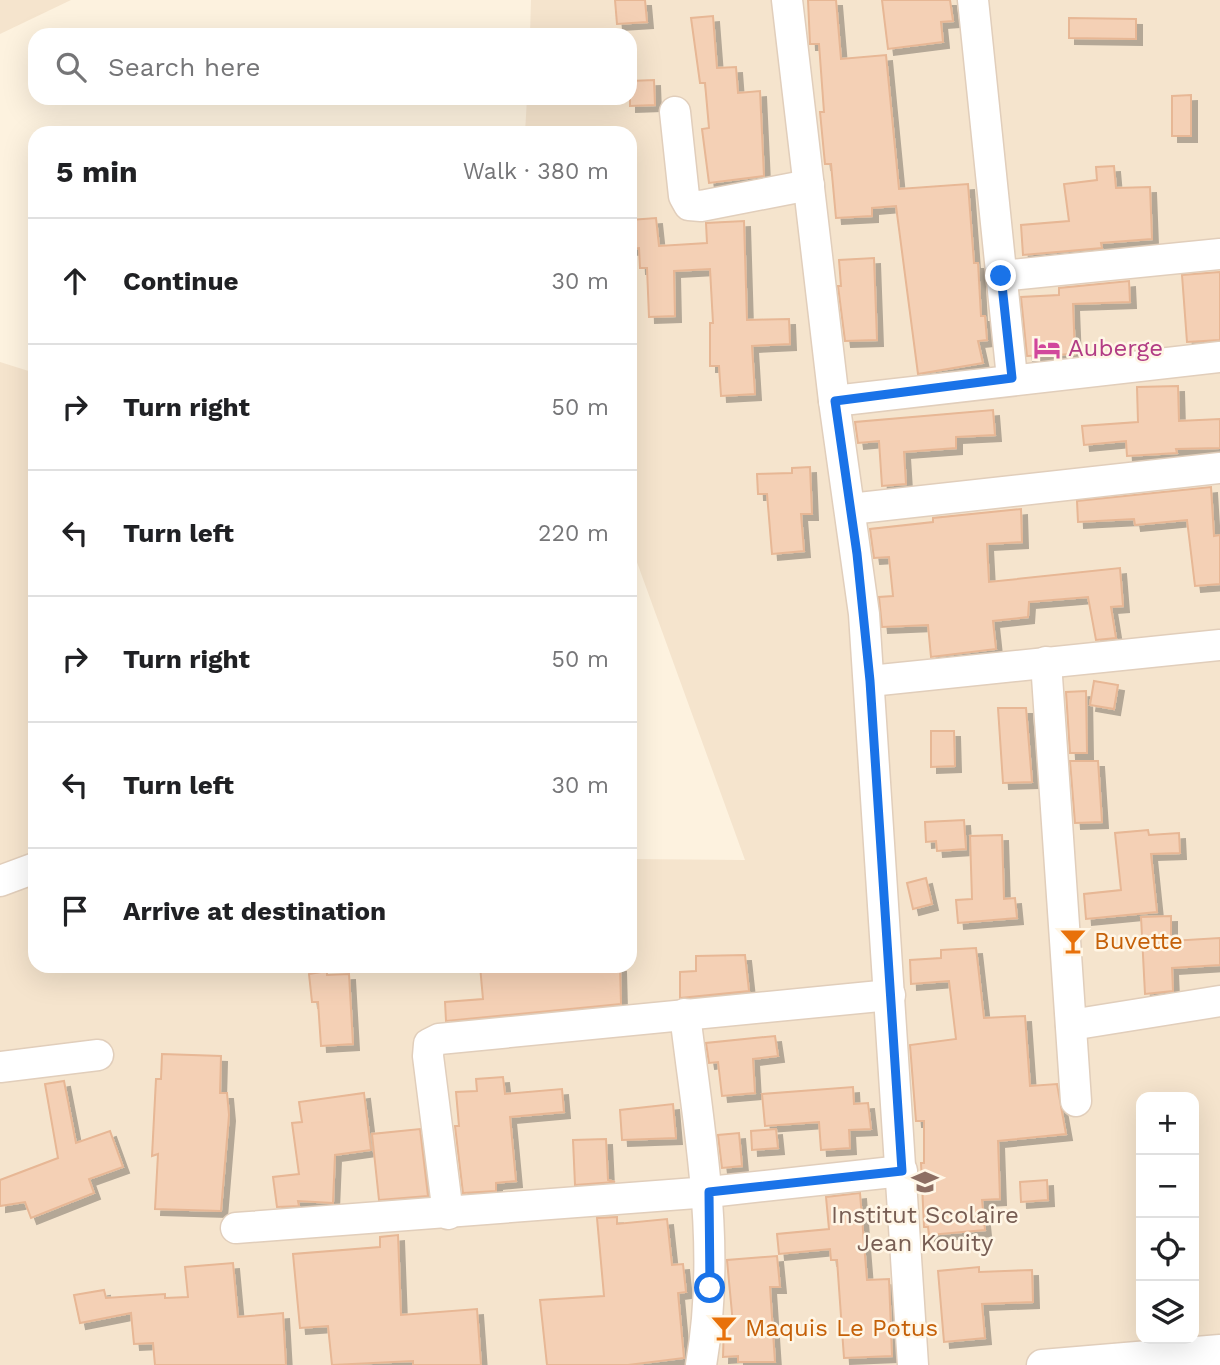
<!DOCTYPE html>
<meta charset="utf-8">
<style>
body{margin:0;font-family:"Work Sans",sans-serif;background:#f2f2f2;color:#202124}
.controls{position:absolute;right:21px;bottom:21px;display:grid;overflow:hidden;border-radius:14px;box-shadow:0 7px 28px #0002}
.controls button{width:63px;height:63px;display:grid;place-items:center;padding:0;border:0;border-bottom:2px solid #e0e0e0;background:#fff;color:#202124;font:35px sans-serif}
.stop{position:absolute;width:21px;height:21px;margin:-16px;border:5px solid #1a73e8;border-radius:50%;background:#fff}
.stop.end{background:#1a73e8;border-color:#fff;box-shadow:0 2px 7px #0008}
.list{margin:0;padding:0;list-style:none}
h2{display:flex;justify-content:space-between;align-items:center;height:91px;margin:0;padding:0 28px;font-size:30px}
h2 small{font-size:23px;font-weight:400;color:#757577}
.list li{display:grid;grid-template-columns:46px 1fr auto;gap:21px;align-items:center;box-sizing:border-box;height:126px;padding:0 28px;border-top:2px solid #e0e0e0}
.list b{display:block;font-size:26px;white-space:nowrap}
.list em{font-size:23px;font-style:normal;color:#757577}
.icon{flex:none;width:38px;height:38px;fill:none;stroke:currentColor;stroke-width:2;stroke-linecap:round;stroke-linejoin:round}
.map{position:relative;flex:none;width:1220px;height:1365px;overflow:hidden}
.search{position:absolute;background:#fff;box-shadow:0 7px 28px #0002;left:28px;top:28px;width:609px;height:77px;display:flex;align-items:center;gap:18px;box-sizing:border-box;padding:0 24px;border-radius:21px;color:#757577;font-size:26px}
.panel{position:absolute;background:#fff;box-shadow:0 7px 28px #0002;left:28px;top:126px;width:609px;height:847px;border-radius:21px}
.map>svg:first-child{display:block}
</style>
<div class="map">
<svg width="1220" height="1365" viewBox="0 0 1220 1365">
<defs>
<filter id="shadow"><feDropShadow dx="6" dy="6" stdDeviation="0" flood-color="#0004"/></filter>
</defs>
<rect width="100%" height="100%" fill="#fdf2df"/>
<g fill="#f5e4cd" fill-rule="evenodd">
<path d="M0,0H71L0,34Z"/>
<path d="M531,0H1220V1365H0V362L35,373V966H630V859L745,860L630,543V133H525L527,98H630V35H530ZM1141,1097H1194V1339H1141Z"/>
</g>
<g fill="#f4d0b5" stroke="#e7b795" stroke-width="2" filter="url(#shadow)">
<path d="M615,0H645L647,22L617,24Z"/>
<path d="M808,0H836L841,59L886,55L899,189L968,184L974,263H978L981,316H985L987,340L978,341L983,363L918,374L896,206L872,208V216L836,218L831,164H825L820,112H824L819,44H810Z"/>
<path d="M882,0H950L953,21L941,22L943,42L888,49Z"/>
<path d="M713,16L717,68L736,67L738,93L760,91L764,176L709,183L702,129L709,128L705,83H700L691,18Z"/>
<path d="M1069,18L1136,19V39L1069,38Z"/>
<path d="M654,80L655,105L630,106V81Z"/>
<path d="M1191,95V136H1172V96Z"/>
<path d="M1114,166L1116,188L1150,187L1152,239L1101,243L1102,248L1023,255L1021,225L1069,221L1064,184L1097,180L1096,167Z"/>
<path d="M656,218L659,246L707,243L706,223L744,221L747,320L789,319L790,344L752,346L755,394L721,396L719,366H710V323H713L710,269L674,271L675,316L649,317L647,268H640L639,248L630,249V220Z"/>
<path d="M874,258L877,340L845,341L838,286H841L839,260Z"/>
<path d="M1220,272V340L1187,342L1182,275Z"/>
<path d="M1129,281L1130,302L1073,304L1075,354L1027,356L1021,297L1059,295V288Z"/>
<path d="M1178,386L1179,421L1220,419V448L1176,449L1177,453L1127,456L1126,441L1084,445L1082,426L1138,422L1137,387Z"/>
<path d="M993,410L995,435L956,437V448L904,452L906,484L882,486L879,441L858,443L855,422Z"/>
<path d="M810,467L812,514H801L804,551L772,554L767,494H758L757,474L792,473V468Z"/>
<path d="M1211,487L1214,536L1220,535V584L1195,586L1187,520L1135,525L1134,519L1078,522L1077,501Z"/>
<path d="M1021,509L1022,542L987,544L989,582L1120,568L1123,606L1111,607L1116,638L1096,640L1088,597L1029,602L1028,617L993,621L996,649L931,657L928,625L882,627L879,597L893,596L889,557L874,558L870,529L933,522V518Z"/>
<path d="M1094,681L1118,685L1114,709L1090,705Z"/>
<path d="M1086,691L1087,753H1070L1066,692Z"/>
<path d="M998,708H1026L1032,782L1003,783Z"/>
<path d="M931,731H954L955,766L931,767Z"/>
<path d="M1070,761H1098L1102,822L1075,823Z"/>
<path d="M964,820L966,849L937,851L936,841L926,842L925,822Z"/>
<path d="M1148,830L1149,835L1179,833L1180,853L1151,854L1157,912L1086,919L1084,894L1121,890L1115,833Z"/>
<path d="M1002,835L1004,899L1015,898L1017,918L958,923L956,900L972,899L970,836Z"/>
<path d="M926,878L932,904L913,909L907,883Z"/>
<path d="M1171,916V941L1220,938V965L1172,968L1173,991L1145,994L1141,917Z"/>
<path d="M976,948L984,1018L1025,1016L1030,1086L1057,1084L1066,1134L998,1141L1000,1199L982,1200L985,1230L929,1235L928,1227H924L921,1163H924V1121H916L910,1045L956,1039L949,981L911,984L910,960L941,958V950Z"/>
<path d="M745,955L749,991L680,998V972L696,971V956Z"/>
<path d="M480,966H508V972L562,966H620L621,1004L446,1021L445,1002L483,999Z"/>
<path d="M327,971V975L349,974L353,1044L321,1046L318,1002H312L309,974Z"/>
<path d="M775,1036L778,1056L753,1059L755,1093L722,1096L718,1062L709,1063L706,1043Z"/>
<path d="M162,1054L221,1056L220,1093H227L229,1115L221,1211L155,1209L158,1154L152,1156L156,1079H161Z"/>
<path d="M503,1077L505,1094L562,1089L564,1112L510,1117L516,1181L496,1183V1191L463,1193L455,1126H459L456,1092L477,1091L476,1079Z"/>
<path d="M64,1081L76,1143L110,1131L123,1167L89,1179L94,1193L31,1218L25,1202L0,1206V1180L58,1158L45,1084Z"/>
<path d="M853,1087L854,1104L868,1103L871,1129L849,1130L850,1148L821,1150L819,1122L765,1126L762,1094Z"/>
<path d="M364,1093L371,1150L335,1155L333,1203L298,1201L299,1206L277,1207L273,1177L299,1174L292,1123L302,1122L299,1102Z"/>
<path d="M673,1104L676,1138L622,1140L620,1110Z"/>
<path d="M420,1129L428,1196L379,1200L372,1134Z"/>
<path d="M776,1129L778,1148L752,1150L751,1131Z"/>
<path d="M739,1133L742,1166L722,1168L718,1135Z"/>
<path d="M606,1139L608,1180L615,1182L575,1185L573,1140Z"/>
<path d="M1047,1180L1048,1200L1021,1202L1020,1182Z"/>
<path d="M860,1193L867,1280L889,1279L892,1356L844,1358L837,1260H831L830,1249L779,1254L777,1234L829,1229L826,1197Z"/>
<path d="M617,1217V1224L667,1219L672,1265L683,1264L686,1292L678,1293L684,1358L628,1365H547L540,1300L604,1296L597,1218Z"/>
<path d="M398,1235L401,1315L477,1309L481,1365H413V1361L332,1365L328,1326L300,1328L293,1254L380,1247V1237Z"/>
<path d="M777,1256L780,1287H770L775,1362H738V1356L723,1357L724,1325L733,1324L727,1260Z"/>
<path d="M233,1263L238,1317L283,1313L286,1365H155L153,1343L134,1344L131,1313L80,1323L74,1295L104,1290L106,1298L165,1294V1298L188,1297L185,1267Z"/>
<path d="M979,1267V1272L1032,1270L1033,1302L982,1304L985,1338L944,1342L938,1271Z"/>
</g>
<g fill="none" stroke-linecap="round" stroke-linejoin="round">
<g stroke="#e1cebb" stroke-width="33">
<g id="minor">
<path d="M787,0L834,401L864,614L913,1365"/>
<path d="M973,0L1012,378"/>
<path d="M675,112L684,196L689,205L701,206L809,185"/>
<path d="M1001,276L1220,254"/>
<path d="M834,401L1220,357"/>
<path d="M850,509L1220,468"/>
<path d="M1046,662L1076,1101"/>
<path d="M870,681L1220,645"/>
<path d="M0,881L35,868"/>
<path d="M685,1014C699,1133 722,1245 701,1365"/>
<path d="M1071,1025L1220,1001"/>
<path d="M0,1067L98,1055"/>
<path d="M448,1214L428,1056L429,1044L439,1039L890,995"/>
<path d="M236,1228L709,1192L902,1171"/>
<path d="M1042,1365L1220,1350"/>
</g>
</g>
<use href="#minor" stroke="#fff" stroke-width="30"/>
</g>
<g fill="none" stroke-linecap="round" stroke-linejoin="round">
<path stroke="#1a73e8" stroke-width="9" d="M710,1288L709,1192L902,1171L870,681L857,554L835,401L1012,378L1001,276"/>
</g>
<defs>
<g id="hotel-bare" transform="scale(2.1)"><path d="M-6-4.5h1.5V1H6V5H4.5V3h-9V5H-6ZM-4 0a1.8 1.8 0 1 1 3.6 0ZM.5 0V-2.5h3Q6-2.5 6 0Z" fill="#d1479c" stroke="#fff6e6" stroke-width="2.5" paint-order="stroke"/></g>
<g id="bar-bare" transform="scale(2.1)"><path d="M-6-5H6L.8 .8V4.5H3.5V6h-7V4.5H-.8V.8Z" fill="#e8710a" stroke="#fff6e6" stroke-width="2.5" paint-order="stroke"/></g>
<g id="school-bare" transform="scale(2.1)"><path d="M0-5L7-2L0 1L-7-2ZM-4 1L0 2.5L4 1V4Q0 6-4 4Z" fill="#8d6e63" stroke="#fff6e6" stroke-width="2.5" paint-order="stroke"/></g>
</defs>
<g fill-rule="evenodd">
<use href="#hotel-bare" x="1047" y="348"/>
<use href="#bar-bare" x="1073" y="941"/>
<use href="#school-bare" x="925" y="1182"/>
<use href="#bar-bare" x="724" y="1328"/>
</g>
<g text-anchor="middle" stroke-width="5" stroke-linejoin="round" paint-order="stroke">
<g font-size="24" fill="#b23c85" stroke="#fff6e6" text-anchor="start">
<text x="1068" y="356">Auberge</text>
</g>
<g font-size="24" fill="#c56008" stroke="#fff6e6" text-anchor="start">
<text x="1094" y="949">Buvette</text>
<text x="745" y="1336">Maquis Le Potus</text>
</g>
<g font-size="24" fill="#785e54" stroke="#fff6e6">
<text x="925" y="1223">Institut Scolaire<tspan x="925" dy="28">Jean Kouity</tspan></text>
</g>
</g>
</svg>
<div class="controls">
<button>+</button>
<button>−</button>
<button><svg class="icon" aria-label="locate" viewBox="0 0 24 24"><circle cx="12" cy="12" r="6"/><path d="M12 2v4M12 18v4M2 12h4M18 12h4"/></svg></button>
<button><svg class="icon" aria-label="layers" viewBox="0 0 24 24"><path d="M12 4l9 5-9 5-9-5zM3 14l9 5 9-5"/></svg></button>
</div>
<div class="stop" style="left:710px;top:1288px"></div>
<div class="stop end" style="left:1001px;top:276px"></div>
<div class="search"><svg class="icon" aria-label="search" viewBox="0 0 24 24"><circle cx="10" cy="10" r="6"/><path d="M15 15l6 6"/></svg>Search here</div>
<section class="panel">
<h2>5 min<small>Walk · 380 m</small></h2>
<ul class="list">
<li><svg class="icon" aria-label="ahead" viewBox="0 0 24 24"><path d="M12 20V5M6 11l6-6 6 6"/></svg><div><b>Continue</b></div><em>30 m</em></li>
<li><svg class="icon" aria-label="right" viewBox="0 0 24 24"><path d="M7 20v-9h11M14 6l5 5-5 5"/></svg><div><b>Turn right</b></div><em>50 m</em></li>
<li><svg class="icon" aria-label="left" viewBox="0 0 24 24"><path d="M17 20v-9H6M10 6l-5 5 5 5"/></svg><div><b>Turn left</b></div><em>220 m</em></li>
<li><svg class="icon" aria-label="right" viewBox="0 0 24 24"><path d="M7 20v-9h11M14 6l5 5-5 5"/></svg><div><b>Turn right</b></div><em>50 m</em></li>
<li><svg class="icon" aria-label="left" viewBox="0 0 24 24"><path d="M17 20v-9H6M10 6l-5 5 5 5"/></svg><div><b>Turn left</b></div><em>30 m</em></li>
<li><svg class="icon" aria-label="arrive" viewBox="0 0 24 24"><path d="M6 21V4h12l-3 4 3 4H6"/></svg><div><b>Arrive at destination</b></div></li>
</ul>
</section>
</div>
